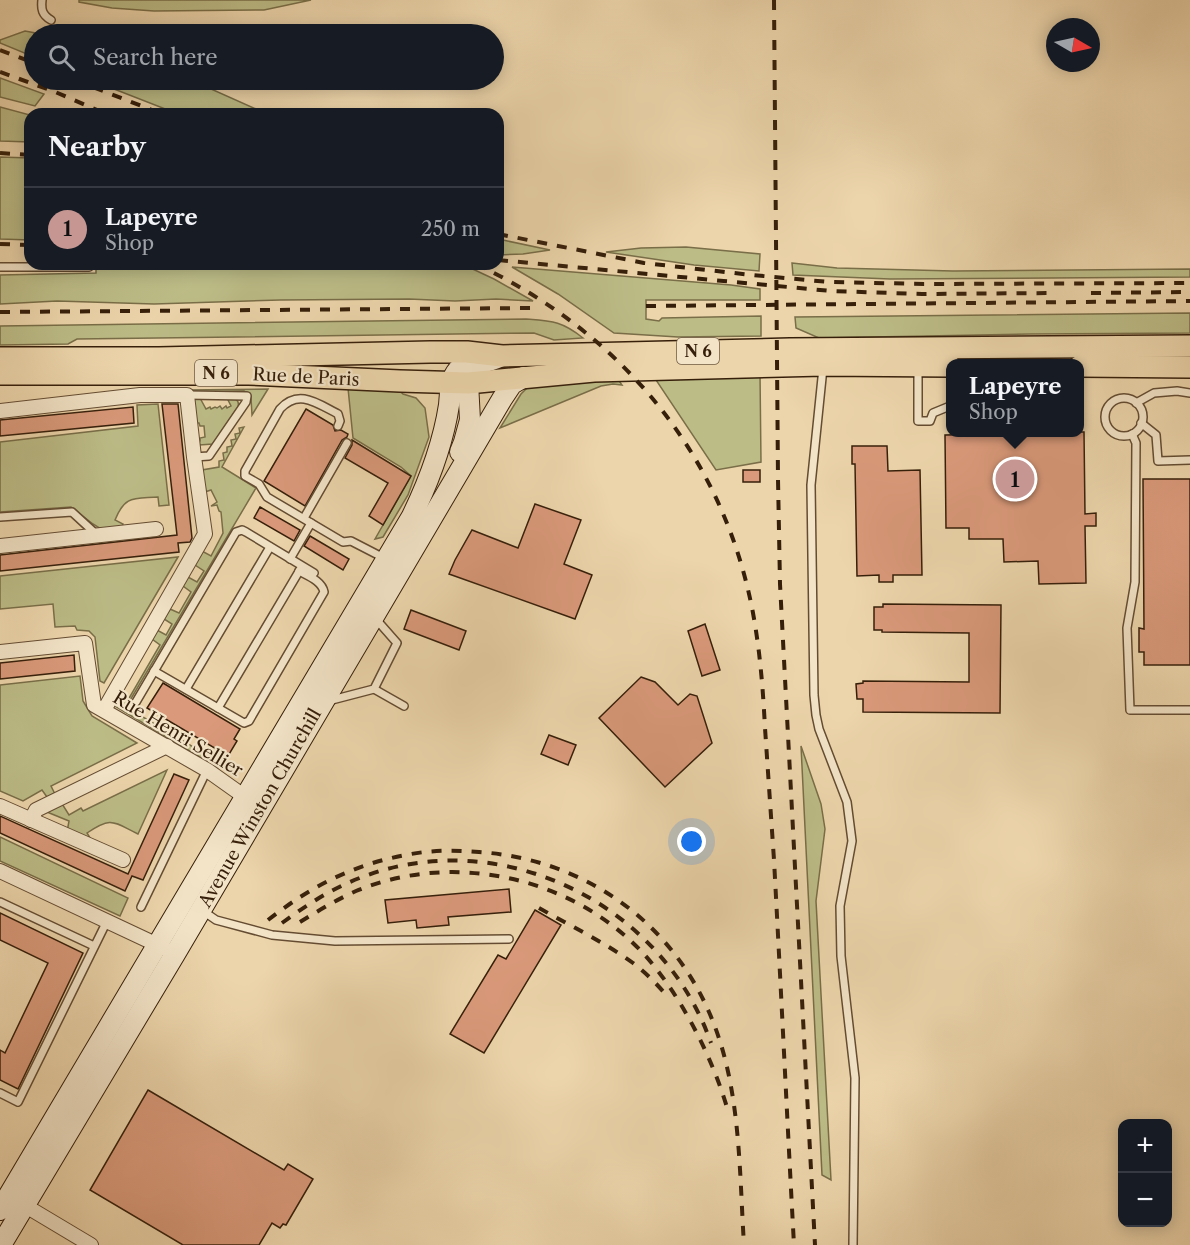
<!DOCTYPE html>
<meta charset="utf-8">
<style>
body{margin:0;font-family:"Libre Caslon Text",serif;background:#242831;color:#f1f3f6}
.controls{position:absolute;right:18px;bottom:18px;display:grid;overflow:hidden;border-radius:12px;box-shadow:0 3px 15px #0003}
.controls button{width:54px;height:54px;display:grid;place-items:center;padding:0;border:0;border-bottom:2px solid #363941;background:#171b24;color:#f1f3f6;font:30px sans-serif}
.compass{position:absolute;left:1046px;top:18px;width:54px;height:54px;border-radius:50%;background:#171b24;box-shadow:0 3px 15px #0003;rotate:99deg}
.you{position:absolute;left:692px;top:842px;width:21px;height:21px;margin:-15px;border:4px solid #fff;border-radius:50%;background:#1a73e8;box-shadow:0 0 0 9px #1a73e833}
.badge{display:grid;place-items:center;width:39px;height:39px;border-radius:50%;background:#c59692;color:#111;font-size:20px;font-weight:700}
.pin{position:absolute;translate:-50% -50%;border:3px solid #fff;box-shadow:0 2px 6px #0006}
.popup{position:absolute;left:946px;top:359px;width:138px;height:78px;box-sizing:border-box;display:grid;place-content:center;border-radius:12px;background:#171b24;filter:drop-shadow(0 2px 4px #0005);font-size:20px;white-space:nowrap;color:#9ea1a6}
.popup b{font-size:22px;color:#f1f3f6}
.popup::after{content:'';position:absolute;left:50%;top:100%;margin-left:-12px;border:12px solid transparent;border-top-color:#171b24}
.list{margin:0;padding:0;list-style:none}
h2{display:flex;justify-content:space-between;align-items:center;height:78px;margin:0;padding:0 24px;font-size:26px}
h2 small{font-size:20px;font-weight:400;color:#9ea1a6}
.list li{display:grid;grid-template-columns:39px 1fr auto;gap:18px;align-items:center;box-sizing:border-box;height:84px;padding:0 24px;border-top:2px solid #363941}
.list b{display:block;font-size:22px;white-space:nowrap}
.list p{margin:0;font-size:20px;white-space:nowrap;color:#9ea1a6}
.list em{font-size:20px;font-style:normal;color:#9ea1a6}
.icon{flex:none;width:33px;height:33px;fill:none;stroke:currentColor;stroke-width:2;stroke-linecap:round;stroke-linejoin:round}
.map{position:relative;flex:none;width:1190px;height:1245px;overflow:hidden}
.search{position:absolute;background:#171b24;box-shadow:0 3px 15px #0003;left:24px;top:24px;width:480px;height:66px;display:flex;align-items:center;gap:15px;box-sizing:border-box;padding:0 21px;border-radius:33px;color:#9ea1a6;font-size:22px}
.panel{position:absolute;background:#171b24;box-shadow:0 3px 15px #0003;left:24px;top:108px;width:480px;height:162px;border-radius:18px}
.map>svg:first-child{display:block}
</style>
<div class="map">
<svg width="1190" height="1245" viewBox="0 0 1190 1245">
<rect width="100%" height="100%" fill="#edd5ab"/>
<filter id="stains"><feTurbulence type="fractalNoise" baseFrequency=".00333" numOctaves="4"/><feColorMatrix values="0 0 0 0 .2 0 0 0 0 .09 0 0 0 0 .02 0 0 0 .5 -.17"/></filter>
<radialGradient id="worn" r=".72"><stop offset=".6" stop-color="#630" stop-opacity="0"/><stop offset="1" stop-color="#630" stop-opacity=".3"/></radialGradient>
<g fill="#bcbc87" stroke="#796e48" stroke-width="1.5">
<path d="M79,0H311L264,10L154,11L112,8L79,2Z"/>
<path d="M25,31L41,34H34V57L0,43V40Z"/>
<path d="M0,78L44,94L35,106L0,97Z"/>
<path d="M91,80H191L256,109L262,114H178Z"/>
<path d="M0,107L30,115V142L0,141Z"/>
<path d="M0,157L30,158V240L0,239Z"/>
<path d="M498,239L550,250L523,254L498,255Z"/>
<path d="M686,247L760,254L759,271L694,265L606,252L641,248Z"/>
<path d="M792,263L837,268L953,271L1190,269V277L890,279L793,275Z"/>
<path d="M96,264H462L494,279L533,301L496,299L455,301L409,299L280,300L154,304L57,301L0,304V275L96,273Z"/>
<path d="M512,267L731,285L760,289V300H646V319L659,321L662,318L761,316V336L678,337L614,333L558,294Z"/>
<path d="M1190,313V333L1031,334L819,338L796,328L795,317Z"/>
<path d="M526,319C552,321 562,321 583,338L554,340L534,333L77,339L68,344L0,345V326Z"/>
<path d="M760,374L761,462L716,470L656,380Z"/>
<path d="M617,378L622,385L613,384L601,386L500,428L521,394L528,387Z"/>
<path d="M348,388L399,390L403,394L416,398L425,408L429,437L408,495L383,537L375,539L411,476L401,467L353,438Z"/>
<path d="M268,389L252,415L251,398L249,394L244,391L190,393L187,390Z"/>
<path d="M200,398L206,409L210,407L211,409L215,407L217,408L220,406L222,409L226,406L227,408L231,406L227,398C234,398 240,399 238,407L213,444L199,445L196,442L200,441V438L205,437L204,426H200L199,423H195L194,399Z"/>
<path d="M158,404L169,505L159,506L158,497C134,499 125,495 115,520L123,524L121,528L104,531L93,524L71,507L0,512V442L138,426L137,405Z"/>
<path d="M244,427L222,467L256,488L126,707L220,763H221L218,768L113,705L116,699L128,700L160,645L152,639L157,630L166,635L172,624L164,619L170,609L179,613L191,592L183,586L188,577L197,582L204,571L195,565L202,551L211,556L223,533L221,512L219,511L217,505L211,506L217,502L211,490L202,493V470L219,467V461L224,460L223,453L227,452V447L232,446L231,440L236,439L235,434L240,433L239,428Z"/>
<path d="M178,557L104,683L100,681L95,637L89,631L77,630L75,626L55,627L53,604L0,609V576Z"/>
<path d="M80,676L83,701L92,716L137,743L51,786L55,794L47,797L42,790L23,801L0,791V685Z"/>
<path d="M801,746L821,804L825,829L816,901L831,1180L822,1175Z"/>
<path d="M167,770L138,834C113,822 112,816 87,833L92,841L67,832L69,821L47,812L61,802L69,815L81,808L83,811Z"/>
<path d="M0,837L128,898L120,916L0,861Z"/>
</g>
<g fill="#d9997a" stroke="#361f0a" stroke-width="1.5">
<path d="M162,404H178L192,538L190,542L178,543L179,552L0,571V555L177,535Z"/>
<path d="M133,407L134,423L0,436V420Z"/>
<path d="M306,409L333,425L335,431L341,430L348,434L347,437L342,440L305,506L264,481Z"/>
<path d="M1002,432H1084L1085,514L1096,513V526H1085L1086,583L1039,584L1038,561L1004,562L1003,539H969V528H946L945,435L1002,434Z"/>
<path d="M352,440L411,476L383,525L369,516L388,483L345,458L352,445Z"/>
<path d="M852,446H887L888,471L920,470L922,575H893V582H879V575L857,576L855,464H852Z"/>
<rect x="743" y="470" width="17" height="12"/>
<path d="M1143,479H1190V665H1144V652H1139V628L1144,629Z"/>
<path d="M535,504L581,520L564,564L592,575L575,619L449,574L455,560L472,530L518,548Z"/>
<path d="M260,507L300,530L294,541L254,518Z"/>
<path d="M310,536L349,559L343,570L304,546Z"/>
<path d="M883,604L1001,605L1000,713L863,712V699H857L856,684L863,683V681L969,682V633L882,632V630H874V607H883Z"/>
<path d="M411,610L466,631L459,650L404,629Z"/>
<path d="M705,624L720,670L702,676L688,631Z"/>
<path d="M74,655L75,671L0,679V663Z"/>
<path d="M641,677L655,682L678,705L690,694L697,696L712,743L665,787L599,718Z"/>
<path d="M163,683L240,729L234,739L237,741L228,756L147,708Z"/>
<path d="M549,735L576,745L568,765L541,754Z"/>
<path d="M174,774L189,780L143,880L132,876L125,891L0,833V816L128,874Z"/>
<path d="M509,889L511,912L448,917L449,925L417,928L416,920L388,923L385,900Z"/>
<path d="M535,910L561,925L484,1053L450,1034L498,955L506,959Z"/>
<path d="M0,913L83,953L18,1089L0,1080V1050L5,1053L48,963L0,940Z"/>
<path d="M148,1090L284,1170L288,1164L313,1179L286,1225L283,1224L280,1228L272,1223L259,1245H183L90,1190Z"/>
</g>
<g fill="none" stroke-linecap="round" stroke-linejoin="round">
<g stroke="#644c32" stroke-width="10">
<g id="lane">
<path d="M42,0C41,9 42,15 51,20"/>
<path d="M0,267H89"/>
<path d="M823,368L811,485L814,695L816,715L819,729L847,802L852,841L840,906L841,956L855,1078L853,1245"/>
<path d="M918,368V421H930L933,413L950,406"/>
<path d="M187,395L247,396L246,402L209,456L194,457"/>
<circle cx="1124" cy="417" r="19"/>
<path d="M1136,403L1154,393L1177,391L1190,393"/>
<path d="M1141,423L1156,435L1158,461L1190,460"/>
<path d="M338,426L340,421L338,414C318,404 299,388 280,409L245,471V476L259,484L267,497L343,542L351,541L384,558"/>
<path d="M1132,434L1136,443L1135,582L1127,628L1130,710H1190"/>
<path d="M0,517L72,512L96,534"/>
<path d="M304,518L347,443"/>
<path d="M290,559L311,523"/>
<path d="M154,671L244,723L249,721L324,592C322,581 308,576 299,571"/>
<path d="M186,689L270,547"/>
<path d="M374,689L404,706"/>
<path d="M328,701L374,689L397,643L375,618"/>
<path d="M136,702L236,532L242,530L246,532L314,573"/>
<path d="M218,708L301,568"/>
<path d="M0,902L94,946"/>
<path d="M141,907L207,770"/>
<path d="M203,911L216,920L272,935L335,941L509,939"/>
<path d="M0,1093L18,1102L107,921"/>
</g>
</g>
<g stroke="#644c32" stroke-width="16">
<g id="street">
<path d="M0,411L140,395H187L194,457L205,534L104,710"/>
<path d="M0,546L156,529"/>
<path d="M0,652L85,643L94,705L207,770L245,797"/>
<path d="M0,806L123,860"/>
<path d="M31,820L36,810L167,746"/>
<path d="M0,871L164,948"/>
<path d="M24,1205L91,1245"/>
</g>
</g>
<g stroke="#361f0a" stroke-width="22">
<g id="secondary">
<path d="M458,370L462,373L468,383L470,420L464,442L460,452"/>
<path d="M0,1210L412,516C429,481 443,444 449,405C450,394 450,378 458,370C465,364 472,365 480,363C488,362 495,359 502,356"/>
<path d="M1,1245L175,954L502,399L512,384L524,377"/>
</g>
</g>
<g stroke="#361f0a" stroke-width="24">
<g id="primary">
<path d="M0,358H159L430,352H467L502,356L790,349L1190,346"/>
<path d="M1080,366L1190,367"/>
<path d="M0,374H249L400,381L468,383L594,371L823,365L950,366"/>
</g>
</g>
<use href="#lane" stroke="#f3e4c8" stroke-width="7"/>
<use href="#street" stroke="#f3e4c8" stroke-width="14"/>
<use href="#secondary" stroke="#f3e4c8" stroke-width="20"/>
<use href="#primary" stroke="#edd5ab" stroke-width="21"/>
<g stroke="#361f0a" stroke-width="4" stroke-dasharray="10 10" stroke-linecap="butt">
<path d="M774,0L778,479L780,584L815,1245"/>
<path d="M0,50L34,63"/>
<path d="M0,72L53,91L106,114"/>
<path d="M75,80L162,114"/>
<path d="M0,153L30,155"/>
<path d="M498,234L644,263L752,275L829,282L924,284L1190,283"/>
<path d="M0,244L30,245"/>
<path d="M498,260L831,291L922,294L1055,293"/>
<path d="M476,264C621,333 723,454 753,613C760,651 763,689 765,728C768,772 771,816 774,860C781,988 787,1117 794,1245"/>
<path d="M1091,293L1190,292"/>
<path d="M646,306L1190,301"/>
<path d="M0,312L530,308"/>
<path d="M539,908C571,926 604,942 633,963C646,973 657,984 667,996"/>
<path d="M268,920C313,885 354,864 411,854C433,850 456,850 479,852C581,859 668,918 709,1012C741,1085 739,1167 744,1245"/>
<path d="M300,922C318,911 336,900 356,891C452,851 570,876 642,952C680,993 713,1058 728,1111"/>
<path d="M282,923C308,904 334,887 365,876C504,825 663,905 711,1043"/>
</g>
</g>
<g text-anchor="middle" stroke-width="4.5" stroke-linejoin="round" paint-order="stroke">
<g fill="#f3e4c8" stroke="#6f5a43" stroke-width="1.5">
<rect x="677" y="338" width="42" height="26" rx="4.5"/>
<rect x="195" y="360" width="42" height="26" rx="4.5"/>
</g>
<g font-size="16" font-weight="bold" fill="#361f0a">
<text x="698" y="357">N 6</text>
<text x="216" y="379">N 6</text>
</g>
<g font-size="18" fill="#361f0a" stroke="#f3e4c8">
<text transform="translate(306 377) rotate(3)" y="6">Rue de Paris</text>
<text transform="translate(178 734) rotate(31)" y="6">Rue Henri Sellier</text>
<text transform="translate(260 808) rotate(-60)" y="6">Avenue Winston Churchill</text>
</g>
</g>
<rect width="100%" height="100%" filter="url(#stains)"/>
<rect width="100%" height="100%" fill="url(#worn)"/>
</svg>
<div class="controls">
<button>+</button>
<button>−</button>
</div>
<svg class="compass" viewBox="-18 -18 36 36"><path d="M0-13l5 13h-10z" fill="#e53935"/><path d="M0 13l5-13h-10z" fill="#9ea1a6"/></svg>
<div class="you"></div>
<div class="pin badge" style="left:1015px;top:479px">1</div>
<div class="popup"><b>Lapeyre</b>Shop</div>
<div class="search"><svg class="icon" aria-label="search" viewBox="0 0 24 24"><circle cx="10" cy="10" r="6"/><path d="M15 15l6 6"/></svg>Search here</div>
<section class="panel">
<h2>Nearby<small></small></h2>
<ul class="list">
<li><span class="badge">1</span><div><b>Lapeyre</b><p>Shop</p></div><em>250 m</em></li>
</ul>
</section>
</div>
